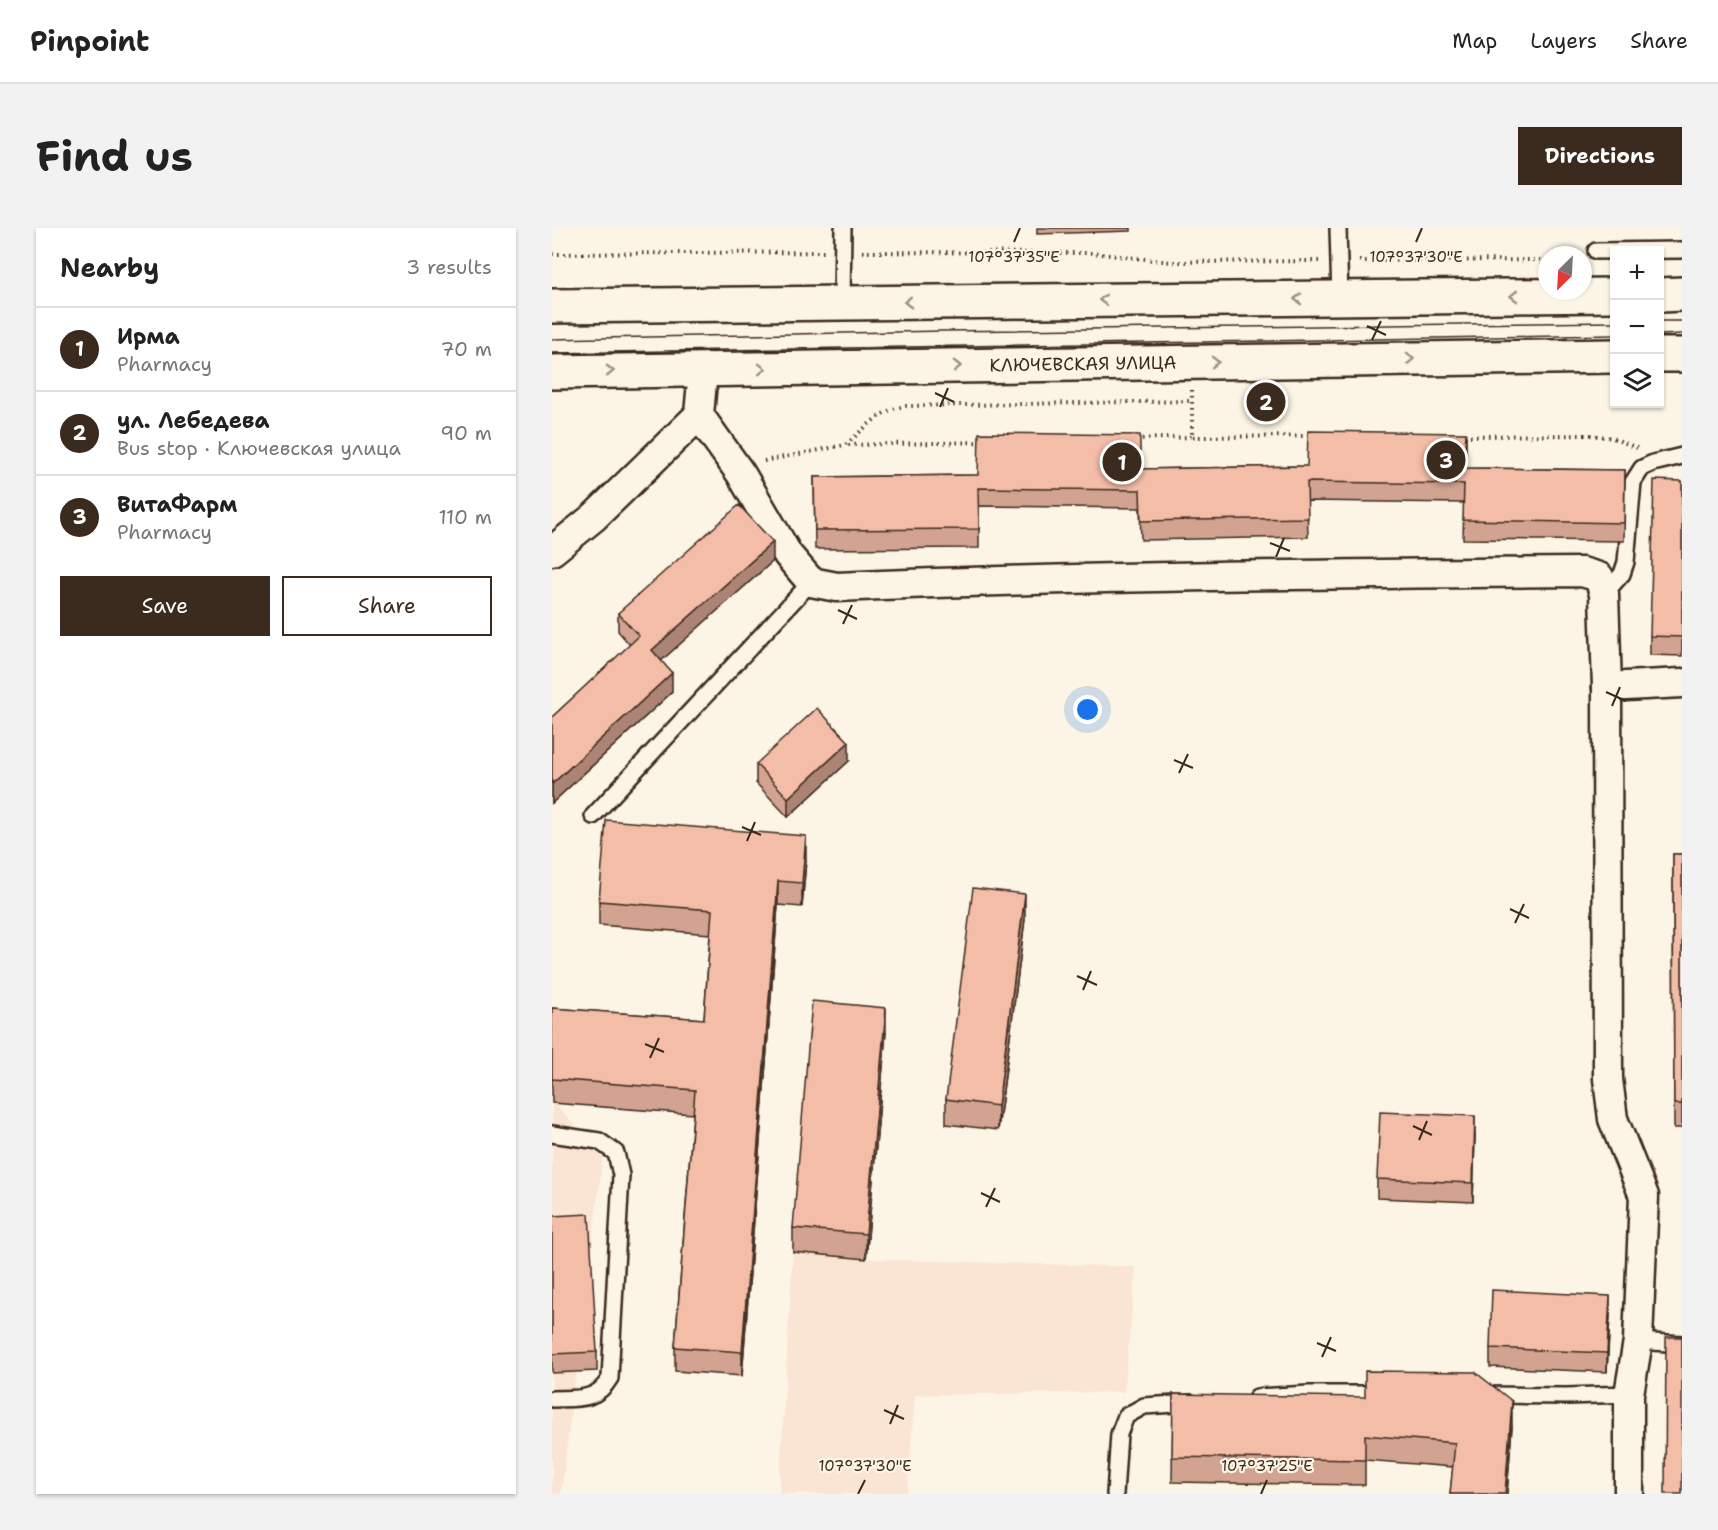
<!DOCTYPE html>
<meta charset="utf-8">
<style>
body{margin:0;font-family:"Shantell Sans",sans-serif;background:#f2f2f2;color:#222}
.controls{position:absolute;right:18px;top:18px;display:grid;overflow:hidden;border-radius:0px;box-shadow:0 2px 4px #0004}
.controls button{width:54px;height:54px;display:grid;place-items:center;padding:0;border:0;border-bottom:2px solid #e0e0e0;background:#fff;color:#222;font:30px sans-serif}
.compass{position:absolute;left:986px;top:18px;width:54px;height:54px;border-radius:50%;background:#fff;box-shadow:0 2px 4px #0004;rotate:204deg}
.you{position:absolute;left:536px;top:482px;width:21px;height:21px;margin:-15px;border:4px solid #fff;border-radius:50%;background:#1a73e8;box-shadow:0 0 0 9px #1a73e833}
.badge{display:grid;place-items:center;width:39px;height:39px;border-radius:50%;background:#3b2a1e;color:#fff;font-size:20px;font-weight:700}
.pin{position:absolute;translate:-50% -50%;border:3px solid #fff;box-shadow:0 2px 6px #0006}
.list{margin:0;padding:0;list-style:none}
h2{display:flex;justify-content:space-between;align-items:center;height:78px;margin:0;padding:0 24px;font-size:26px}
h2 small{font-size:20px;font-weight:400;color:#767676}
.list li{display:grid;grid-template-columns:39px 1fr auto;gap:18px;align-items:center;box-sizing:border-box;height:84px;padding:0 24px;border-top:2px solid #e0e0e0}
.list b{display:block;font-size:22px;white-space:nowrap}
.list p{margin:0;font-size:20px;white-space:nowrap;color:#767676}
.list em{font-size:20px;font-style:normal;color:#767676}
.actions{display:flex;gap:12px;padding:18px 24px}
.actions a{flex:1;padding:14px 0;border:2px solid #3b2a1e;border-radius:0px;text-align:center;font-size:21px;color:#3b2a1e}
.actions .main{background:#3b2a1e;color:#fff}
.icon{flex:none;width:33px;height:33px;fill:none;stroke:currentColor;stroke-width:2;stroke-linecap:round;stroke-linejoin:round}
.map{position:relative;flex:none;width:1130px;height:1266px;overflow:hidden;border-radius:0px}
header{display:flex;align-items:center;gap:36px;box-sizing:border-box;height:84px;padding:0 30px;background:#fff;border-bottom:2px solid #e0e0e0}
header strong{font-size:28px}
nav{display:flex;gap:33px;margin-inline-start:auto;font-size:21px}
.intro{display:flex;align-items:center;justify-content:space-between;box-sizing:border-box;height:144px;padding:0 36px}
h1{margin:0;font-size:42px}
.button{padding:15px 27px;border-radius:0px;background:#3b2a1e;color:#fff;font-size:21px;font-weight:700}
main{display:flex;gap:36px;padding:0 36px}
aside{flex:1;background:#fff;border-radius:0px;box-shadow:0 2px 4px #0004}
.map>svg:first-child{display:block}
</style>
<header>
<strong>Pinpoint</strong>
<nav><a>Map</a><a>Layers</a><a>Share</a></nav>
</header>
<div class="intro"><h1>Find us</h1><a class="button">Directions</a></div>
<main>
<aside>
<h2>Nearby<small>3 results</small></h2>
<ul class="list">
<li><span class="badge">1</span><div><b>Ирма</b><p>Pharmacy</p></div><em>70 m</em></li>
<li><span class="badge">2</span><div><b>ул. Лебедева</b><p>Bus stop · Ключевская улица</p></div><em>90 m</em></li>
<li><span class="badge">3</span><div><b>ВитаФарм</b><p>Pharmacy</p></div><em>110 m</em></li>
</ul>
<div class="actions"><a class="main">Save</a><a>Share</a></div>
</aside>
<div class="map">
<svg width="1130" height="1266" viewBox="0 0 1130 1266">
<rect width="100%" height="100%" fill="#fcf5e5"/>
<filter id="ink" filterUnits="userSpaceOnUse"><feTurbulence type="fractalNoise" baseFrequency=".0167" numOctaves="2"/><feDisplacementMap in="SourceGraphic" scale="12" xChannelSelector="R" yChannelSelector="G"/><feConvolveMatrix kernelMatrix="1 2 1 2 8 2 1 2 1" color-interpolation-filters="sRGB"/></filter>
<g filter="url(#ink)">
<g fill="#fae4d3">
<path d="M0,872L51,928L9,1266H0Z"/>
<path d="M241,1024L315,1031L584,1039L572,1164L363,1167L355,1266H227Z"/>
</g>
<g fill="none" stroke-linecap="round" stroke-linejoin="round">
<g stroke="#3b2a1e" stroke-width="20">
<g id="lane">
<path d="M786,0L788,71"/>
<path d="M1044,23L1130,22"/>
<path d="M290,74L291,0"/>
<path d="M1052,366L1070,346L1074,334L1081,254L1090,240L1101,235L1130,228"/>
<path d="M41,588L259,354"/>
<path d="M0,906L47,913L64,925L69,947L58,1150C44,1174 25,1170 0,1171"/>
<path d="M1086,1113L1130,1116"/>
<path d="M933,1167L1014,1168L1077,1166"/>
<path d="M705,1169L756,1166H834"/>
<path d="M563,1266L567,1206L574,1188L592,1178L639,1175"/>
</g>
</g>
<g stroke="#3b2a1e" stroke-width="33">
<g id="street">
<path d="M147,187L189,246L236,327L259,354L285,359C533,348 781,346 1030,344L1047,349L1052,366L1055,459L1056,851L1061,891L1092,968L1086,1113L1077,1166V1266"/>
<path d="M0,323L42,289L147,187L151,142"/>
<path d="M1055,459L1130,455"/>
</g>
</g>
<g stroke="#3b2a1e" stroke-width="38">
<g id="secondary">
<path d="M1108,67L1130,66"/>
<path d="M0,78L1062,67"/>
<path d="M1108,127H1130"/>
<path id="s1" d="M0,144L1062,128"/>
</g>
</g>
<g stroke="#3b2a1e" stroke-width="4" stroke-dasharray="1.5 4.5" stroke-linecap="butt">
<path d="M310,24L540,25L619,34L767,33"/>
<path d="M0,26L272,24"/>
<path d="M807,33L995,32"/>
<path d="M640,162V209L760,208"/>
<path d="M912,208L1038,207L1061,210L1085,220"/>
<path d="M584,211L640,209"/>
<path d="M430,214L293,217C313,201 328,181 354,178L641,173"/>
<path d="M212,233L293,217"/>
</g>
<use href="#lane" stroke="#fcf5e5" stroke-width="15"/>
<use href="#street" stroke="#fcf5e5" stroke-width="28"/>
<use href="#secondary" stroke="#fcf5e5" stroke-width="33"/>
<g stroke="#3b2a1e" stroke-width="1.5">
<path d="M1108,93H1130"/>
<path d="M1108,107L1130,106"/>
<path d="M0,111L391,103L1062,94"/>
<path d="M0,125L1062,107"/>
</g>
</g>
<g fill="#d2a390" stroke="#3b2a1e" stroke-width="1.5">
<path d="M485,0H579V3L485,6Z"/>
<path d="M914,224L913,240L1073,242L1072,313L911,311L912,275L755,273L756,309L589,312L588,280L427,278V320L263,321L262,249L426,247L588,241L755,238Z"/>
<path d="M1130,253V428L1098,427V408Z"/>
<path d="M221,333L109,432L120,464L0,575V489L78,417L66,403V385Z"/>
<path d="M297,533L236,589L204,555V536Z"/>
<path d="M1121,626H1130V900H1122Z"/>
<path d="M254,632L250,679L226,677L190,1148L123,1143V1119L141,886L0,875V780L152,791L158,706L47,697V673Z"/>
<path d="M473,691L446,902L394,896V871Z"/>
<path d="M334,804L314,1031L241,1024V1000Z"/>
<path d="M923,907L921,974L825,970V951Z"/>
<path d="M0,988L45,1124V1143L0,1145Z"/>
<path d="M1058,1086L1055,1144L938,1139V1120Z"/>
<path d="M621,1166L960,1198L955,1266H898L901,1239L813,1232V1257L620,1254Z"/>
</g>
<g fill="#ab8476" stroke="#3b2a1e" stroke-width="1.5">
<path d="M914,205V224L912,259V240Z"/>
<path d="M221,314V333L100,441V422Z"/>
<path d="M120,445V464L0,575V556Z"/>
<path d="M297,514V533L236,589V570Z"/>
<path d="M254,608V632L250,679V655Z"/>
<path d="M226,653V677L190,1148V1124Z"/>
<path d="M473,666V691L446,902V878Z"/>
<path d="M334,780V804L314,1031V1006Z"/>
<path d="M923,888V907L921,974V955Z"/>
<path d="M1058,1068V1086L1055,1144V1125Z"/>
<path d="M960,1173V1198L955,1266H953Z"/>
</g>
<g fill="#f4bda8" stroke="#3b2a1e" stroke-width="1.5">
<path d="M756,203L914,205L912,240L1073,242L1072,295L911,292L912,256L755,254L756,290L589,293L588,262L426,260L427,301L263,302L262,249L426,247L427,205L588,207V241L755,238Z"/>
<path d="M1102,252L1130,253V409L1098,408Z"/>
<path d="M187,277L221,314L100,422L120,445L0,556V489L87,408L66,385Z"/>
<path d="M265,480L297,514L236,570L204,536Z"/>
<path d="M54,592L254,608L250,655L226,653L190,1124L123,1119L143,862L0,851V780L152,791L160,682L47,673Z"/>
<path d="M1121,626H1130V876H1122Z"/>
<path d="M421,660L473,666L446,878L394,871Z"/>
<path d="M260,773L334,780L314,1006L241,1000Z"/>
<path d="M828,884L923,888L921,955L825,951Z"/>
<path d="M37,986L45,1124L0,1126V988Z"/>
<path d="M940,1062L1058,1068L1055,1125L938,1120Z"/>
<path d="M1114,1109H1130V1266H1113Z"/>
<path d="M813,1143L923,1144L960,1173L953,1266H898L903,1215L813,1207V1232L620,1229L621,1166L813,1169Z"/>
</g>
<defs><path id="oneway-chevron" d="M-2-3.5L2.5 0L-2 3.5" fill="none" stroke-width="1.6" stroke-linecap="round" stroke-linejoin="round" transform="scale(1.5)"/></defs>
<g stroke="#9c9082">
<use href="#oneway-chevron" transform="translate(962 68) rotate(179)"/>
<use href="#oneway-chevron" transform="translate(746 71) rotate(180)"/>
<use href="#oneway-chevron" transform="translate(551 72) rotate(179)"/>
<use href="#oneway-chevron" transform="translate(356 74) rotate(179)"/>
<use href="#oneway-chevron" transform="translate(858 131) rotate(-1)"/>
<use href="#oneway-chevron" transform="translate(663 134) rotate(-1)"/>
<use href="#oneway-chevron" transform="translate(405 138) rotate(-1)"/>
<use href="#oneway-chevron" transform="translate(210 141) rotate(-1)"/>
<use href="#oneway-chevron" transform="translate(58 143) rotate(-1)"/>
</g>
</g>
<path fill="none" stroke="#3b2a1e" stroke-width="2" d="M462,14L468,0M864,14L870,0M815,98L834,107M820,112L829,93M383,165L402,174M388,179L396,160M718,315L738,323M724,329L732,310M286,382L305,391M291,396L300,377M1054,464L1074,473M1060,478L1068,459M622,532L641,540M627,545L636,526M190,599L209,607M195,613L203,594M958,681L977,690M963,695L972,676M525,748L545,757M531,762L539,743M93,816L112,824M98,830L107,810M861,898L880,907M867,912L875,893M429,965L448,974M434,979L443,960M765,1115L784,1123M770,1129L779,1109M332,1182L352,1191M338,1196L346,1177M306,1266L313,1252M709,1266L715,1252"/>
<g text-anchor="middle" stroke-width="4.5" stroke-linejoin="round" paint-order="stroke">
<g font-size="18" fill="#3b2a1e" stroke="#fcf5e5">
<text dy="6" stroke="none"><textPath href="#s1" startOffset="531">КЛЮЧЕВСКАЯ УЛИЦА</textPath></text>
</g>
</g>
<g font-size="15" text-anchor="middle" fill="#3b2a1e" stroke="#fcf5e5" stroke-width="4.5" stroke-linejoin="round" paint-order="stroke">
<text x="462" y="34">107°37'35"E</text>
<text x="864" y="34">107°37'30"E</text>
<text x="313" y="1243">107°37'30"E</text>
<text x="715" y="1243">107°37'25"E</text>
</g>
</svg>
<div class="controls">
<button>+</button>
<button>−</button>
<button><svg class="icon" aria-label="layers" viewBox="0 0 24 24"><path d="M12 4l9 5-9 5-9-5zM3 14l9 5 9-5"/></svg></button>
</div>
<svg class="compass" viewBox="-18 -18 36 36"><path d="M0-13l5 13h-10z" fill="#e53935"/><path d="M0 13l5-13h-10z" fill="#767676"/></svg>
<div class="you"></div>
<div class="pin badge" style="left:570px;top:234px">1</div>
<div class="pin badge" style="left:714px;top:174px">2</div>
<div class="pin badge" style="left:894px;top:232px">3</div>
</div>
</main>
